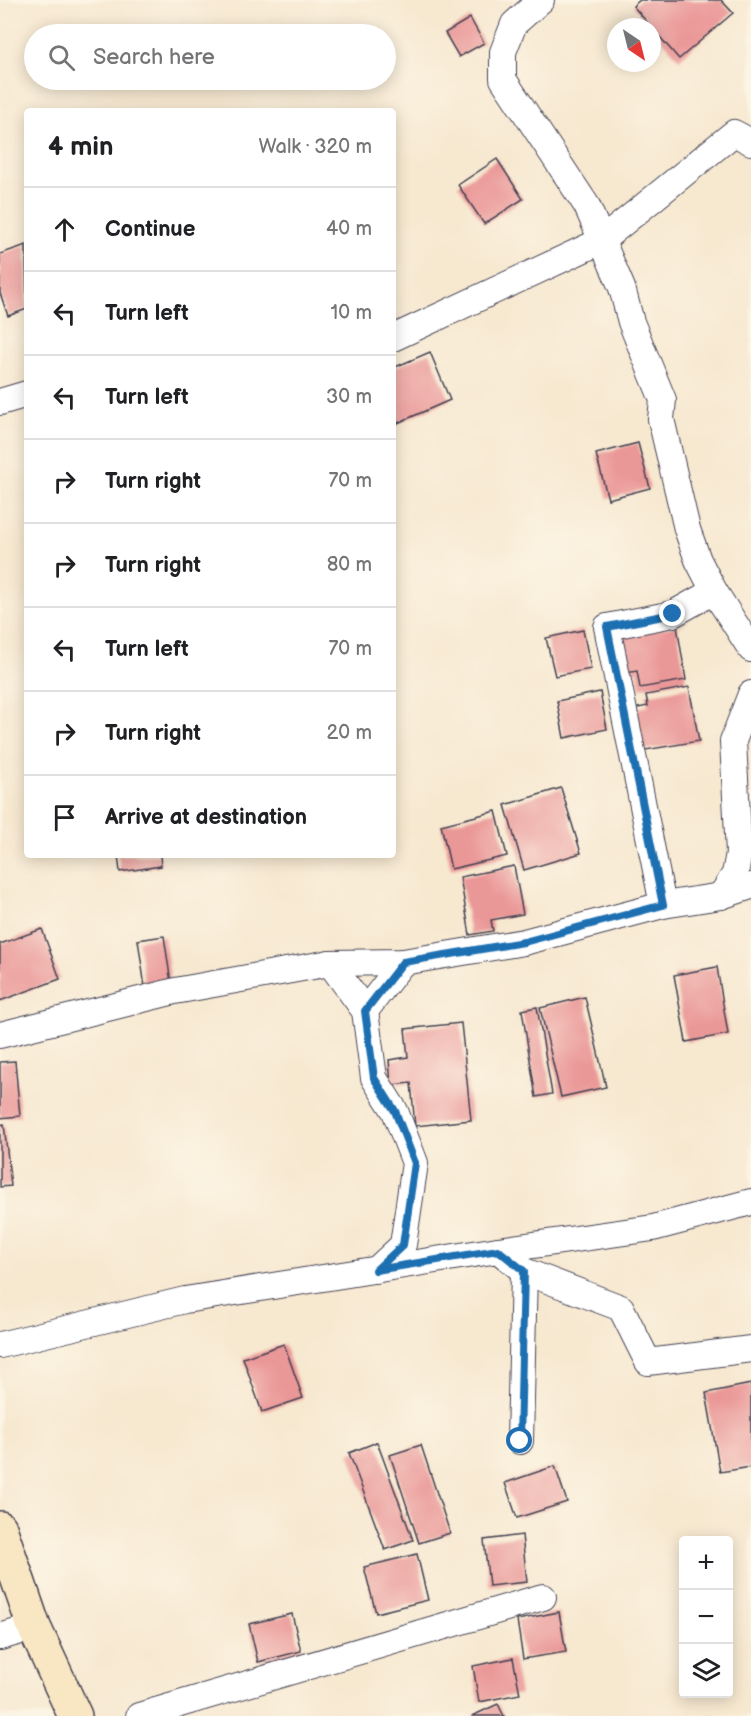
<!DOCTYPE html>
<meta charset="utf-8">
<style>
body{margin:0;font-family:"Balsamiq Sans",sans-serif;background:#f2f2f2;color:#202124}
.controls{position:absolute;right:18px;bottom:18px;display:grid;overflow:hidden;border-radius:6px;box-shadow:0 3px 15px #0003}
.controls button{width:54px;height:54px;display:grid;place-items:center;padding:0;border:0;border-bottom:2px solid #e0e0e0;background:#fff;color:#202124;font:30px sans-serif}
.compass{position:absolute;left:607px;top:18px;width:54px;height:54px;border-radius:50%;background:#fff;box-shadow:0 3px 15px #0003;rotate:145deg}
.stop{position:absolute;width:18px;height:18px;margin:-14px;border:4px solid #1f6fb2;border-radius:50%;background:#fff}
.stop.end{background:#1f6fb2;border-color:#fff;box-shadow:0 2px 6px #0008}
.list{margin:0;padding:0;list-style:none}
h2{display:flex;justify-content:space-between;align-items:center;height:78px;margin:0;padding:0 24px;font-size:26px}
h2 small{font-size:20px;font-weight:400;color:#757577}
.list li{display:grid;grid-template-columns:39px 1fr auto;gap:18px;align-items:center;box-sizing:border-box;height:84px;padding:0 24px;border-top:2px solid #e0e0e0}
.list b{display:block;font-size:22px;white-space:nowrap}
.list em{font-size:20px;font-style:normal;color:#757577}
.icon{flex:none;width:33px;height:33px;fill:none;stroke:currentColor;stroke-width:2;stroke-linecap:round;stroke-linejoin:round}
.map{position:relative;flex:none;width:751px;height:1716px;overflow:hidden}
.search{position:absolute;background:#fff;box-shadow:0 3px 15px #0003;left:24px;top:24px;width:372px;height:66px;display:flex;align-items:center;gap:15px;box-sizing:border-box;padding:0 21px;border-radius:33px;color:#757577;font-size:22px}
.panel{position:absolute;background:#fff;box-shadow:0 3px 15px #0003;left:24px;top:108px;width:372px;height:750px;border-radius:6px}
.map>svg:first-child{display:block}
</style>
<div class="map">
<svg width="751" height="1716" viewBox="0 0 751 1716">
<rect width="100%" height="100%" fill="#fcf5e5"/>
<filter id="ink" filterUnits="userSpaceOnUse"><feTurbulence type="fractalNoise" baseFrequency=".0167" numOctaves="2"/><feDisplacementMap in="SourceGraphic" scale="12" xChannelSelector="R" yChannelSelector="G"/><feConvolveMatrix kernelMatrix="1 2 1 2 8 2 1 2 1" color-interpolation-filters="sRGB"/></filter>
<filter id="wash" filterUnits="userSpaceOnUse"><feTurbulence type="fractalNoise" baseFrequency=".008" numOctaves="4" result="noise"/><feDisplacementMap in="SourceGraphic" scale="24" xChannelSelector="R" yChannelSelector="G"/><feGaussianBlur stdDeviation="1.35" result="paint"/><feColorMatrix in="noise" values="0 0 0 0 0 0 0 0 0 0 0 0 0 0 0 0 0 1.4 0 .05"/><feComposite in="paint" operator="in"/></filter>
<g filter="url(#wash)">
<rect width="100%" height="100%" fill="#f7e8d0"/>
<g id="blocks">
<g fill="#ea9797">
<path d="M640,0H721L733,13L679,59L633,6Z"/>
<path d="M470,18L484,43L459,57L445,33Z"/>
<path d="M497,159L523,199L484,224L458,185Z"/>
<path d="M26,245L27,309L8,316L0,293V254Z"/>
<path d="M430,352L450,400L393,425V368Z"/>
<path d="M638,443L650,488L608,499L596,454Z"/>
<path d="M677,626L686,680L640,688L637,671L626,673L620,636Z"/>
<path d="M583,630L591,669L555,676L546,638Z"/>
<path d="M689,687L699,741L640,751L633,709L648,706L646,695Z"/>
<path d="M600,692L607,729L564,738L557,701Z"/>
<path d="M561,788L581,853L524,870L505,805Z"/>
<path d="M496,811L507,856L451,869L441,825Z"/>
<path d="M118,855H160L161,866L120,872Z"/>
<path d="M514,866L523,914L491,920L493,931L470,935L460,877Z"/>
<path d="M42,929L60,979L0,1001V944Z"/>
<path d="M164,936L171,983L145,987L138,940Z"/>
<path d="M717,967L728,1034L686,1042L674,975Z"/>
<path d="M585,997L606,1087L561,1097L540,1008Z"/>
<path d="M537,1007L552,1094L536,1097L522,1010Z"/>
<path d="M461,1023L471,1120L415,1126L411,1083L391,1085L389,1060L408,1057L405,1029Z"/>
<path d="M15,1061L20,1116L0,1118V1062Z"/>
<path d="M4,1124L11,1186L0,1187V1125Z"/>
<path d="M284,1344L303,1398L262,1412L243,1358Z"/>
<path d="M751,1384V1467L720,1472L706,1393Z"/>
<path d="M377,1442L413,1540L385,1550L349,1453Z"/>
<path d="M421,1445L450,1533L419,1543L390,1455Z"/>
<path d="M555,1466L567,1502L517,1518L505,1483Z"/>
<path d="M522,1535L527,1582L489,1586L484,1540Z"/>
<path d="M417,1554L428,1600L376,1613L364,1567Z"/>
<path d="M559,1612L566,1652L523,1659L517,1620Z"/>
<path d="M292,1614L301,1651L258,1662L249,1624Z"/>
<path d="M513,1658L520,1694L479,1702L473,1666Z"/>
<path d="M498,1704L504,1716H472Z"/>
</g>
</g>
</g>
<g filter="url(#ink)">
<use href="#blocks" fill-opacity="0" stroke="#424051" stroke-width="1.5"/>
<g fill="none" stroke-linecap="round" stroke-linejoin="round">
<g stroke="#424051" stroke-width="28">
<g id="street">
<path d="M541,0L514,24L503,52V79L587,206L622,288L631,322L663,400L661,419L687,529L698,560L714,591L751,649"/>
<path d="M393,338L601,241L734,133L751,142"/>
<path d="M0,402L27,394"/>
<path d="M721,896L735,874L739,853L733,741L751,694"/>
<path d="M663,905L607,627L673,614L714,591"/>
<path d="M330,963L403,962L524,942L663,905L721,896L751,886"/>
<path d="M365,1011L403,962"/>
<path d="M0,1035L175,991L330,963L365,1011L374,1078L395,1111L415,1163L403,1245L376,1270"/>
<path d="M498,1250L653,1228L751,1202"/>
<path d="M524,1271L621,1308L648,1362L751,1349"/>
<path d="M0,1345L185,1300L498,1250L524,1271L520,1441"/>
<path d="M0,1637L34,1627"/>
<path d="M139,1716L543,1597"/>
</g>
</g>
<g stroke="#424051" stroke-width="36">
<path id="secondary" d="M0,1528L34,1627L75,1716"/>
</g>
<use href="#street" stroke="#fff" stroke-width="26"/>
<use href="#secondary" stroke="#f9e7c3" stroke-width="33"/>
</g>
</g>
<g fill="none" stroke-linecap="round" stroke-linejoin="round" filter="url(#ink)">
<path stroke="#1f6fb2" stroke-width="8" d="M520,1441L524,1271L498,1250L376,1270L403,1245L415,1163L395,1111L374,1078L365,1011L403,962L524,942L663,905L607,627L673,614"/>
</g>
</svg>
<div class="controls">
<button>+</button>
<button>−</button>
<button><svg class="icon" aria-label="layers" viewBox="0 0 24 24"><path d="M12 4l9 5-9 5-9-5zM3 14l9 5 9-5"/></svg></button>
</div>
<svg class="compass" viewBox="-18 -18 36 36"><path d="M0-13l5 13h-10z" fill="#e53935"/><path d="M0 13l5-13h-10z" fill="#757577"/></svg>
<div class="stop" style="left:520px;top:1441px"></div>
<div class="stop end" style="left:673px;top:614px"></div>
<div class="search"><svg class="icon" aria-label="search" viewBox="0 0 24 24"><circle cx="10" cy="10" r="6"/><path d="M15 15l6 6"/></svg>Search here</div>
<section class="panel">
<h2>4 min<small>Walk · 320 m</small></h2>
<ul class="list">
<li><svg class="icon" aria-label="ahead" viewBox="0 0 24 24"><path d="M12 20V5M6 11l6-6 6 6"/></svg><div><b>Continue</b></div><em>40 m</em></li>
<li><svg class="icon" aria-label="left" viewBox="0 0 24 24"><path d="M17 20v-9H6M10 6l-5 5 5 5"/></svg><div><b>Turn left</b></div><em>10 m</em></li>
<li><svg class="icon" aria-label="left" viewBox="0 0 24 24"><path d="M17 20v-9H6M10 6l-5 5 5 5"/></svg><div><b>Turn left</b></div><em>30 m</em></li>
<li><svg class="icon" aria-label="right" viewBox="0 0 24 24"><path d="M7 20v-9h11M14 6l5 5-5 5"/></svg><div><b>Turn right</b></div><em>70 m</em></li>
<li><svg class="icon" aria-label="right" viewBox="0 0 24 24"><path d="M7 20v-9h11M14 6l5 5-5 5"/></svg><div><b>Turn right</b></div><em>80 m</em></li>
<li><svg class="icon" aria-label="left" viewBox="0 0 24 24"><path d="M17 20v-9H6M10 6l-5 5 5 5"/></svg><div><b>Turn left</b></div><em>70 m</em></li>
<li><svg class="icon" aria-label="right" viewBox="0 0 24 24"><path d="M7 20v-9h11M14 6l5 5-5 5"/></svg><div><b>Turn right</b></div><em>20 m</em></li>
<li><svg class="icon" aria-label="arrive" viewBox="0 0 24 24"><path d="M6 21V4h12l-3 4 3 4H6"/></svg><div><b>Arrive at destination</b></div></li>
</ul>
</section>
</div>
